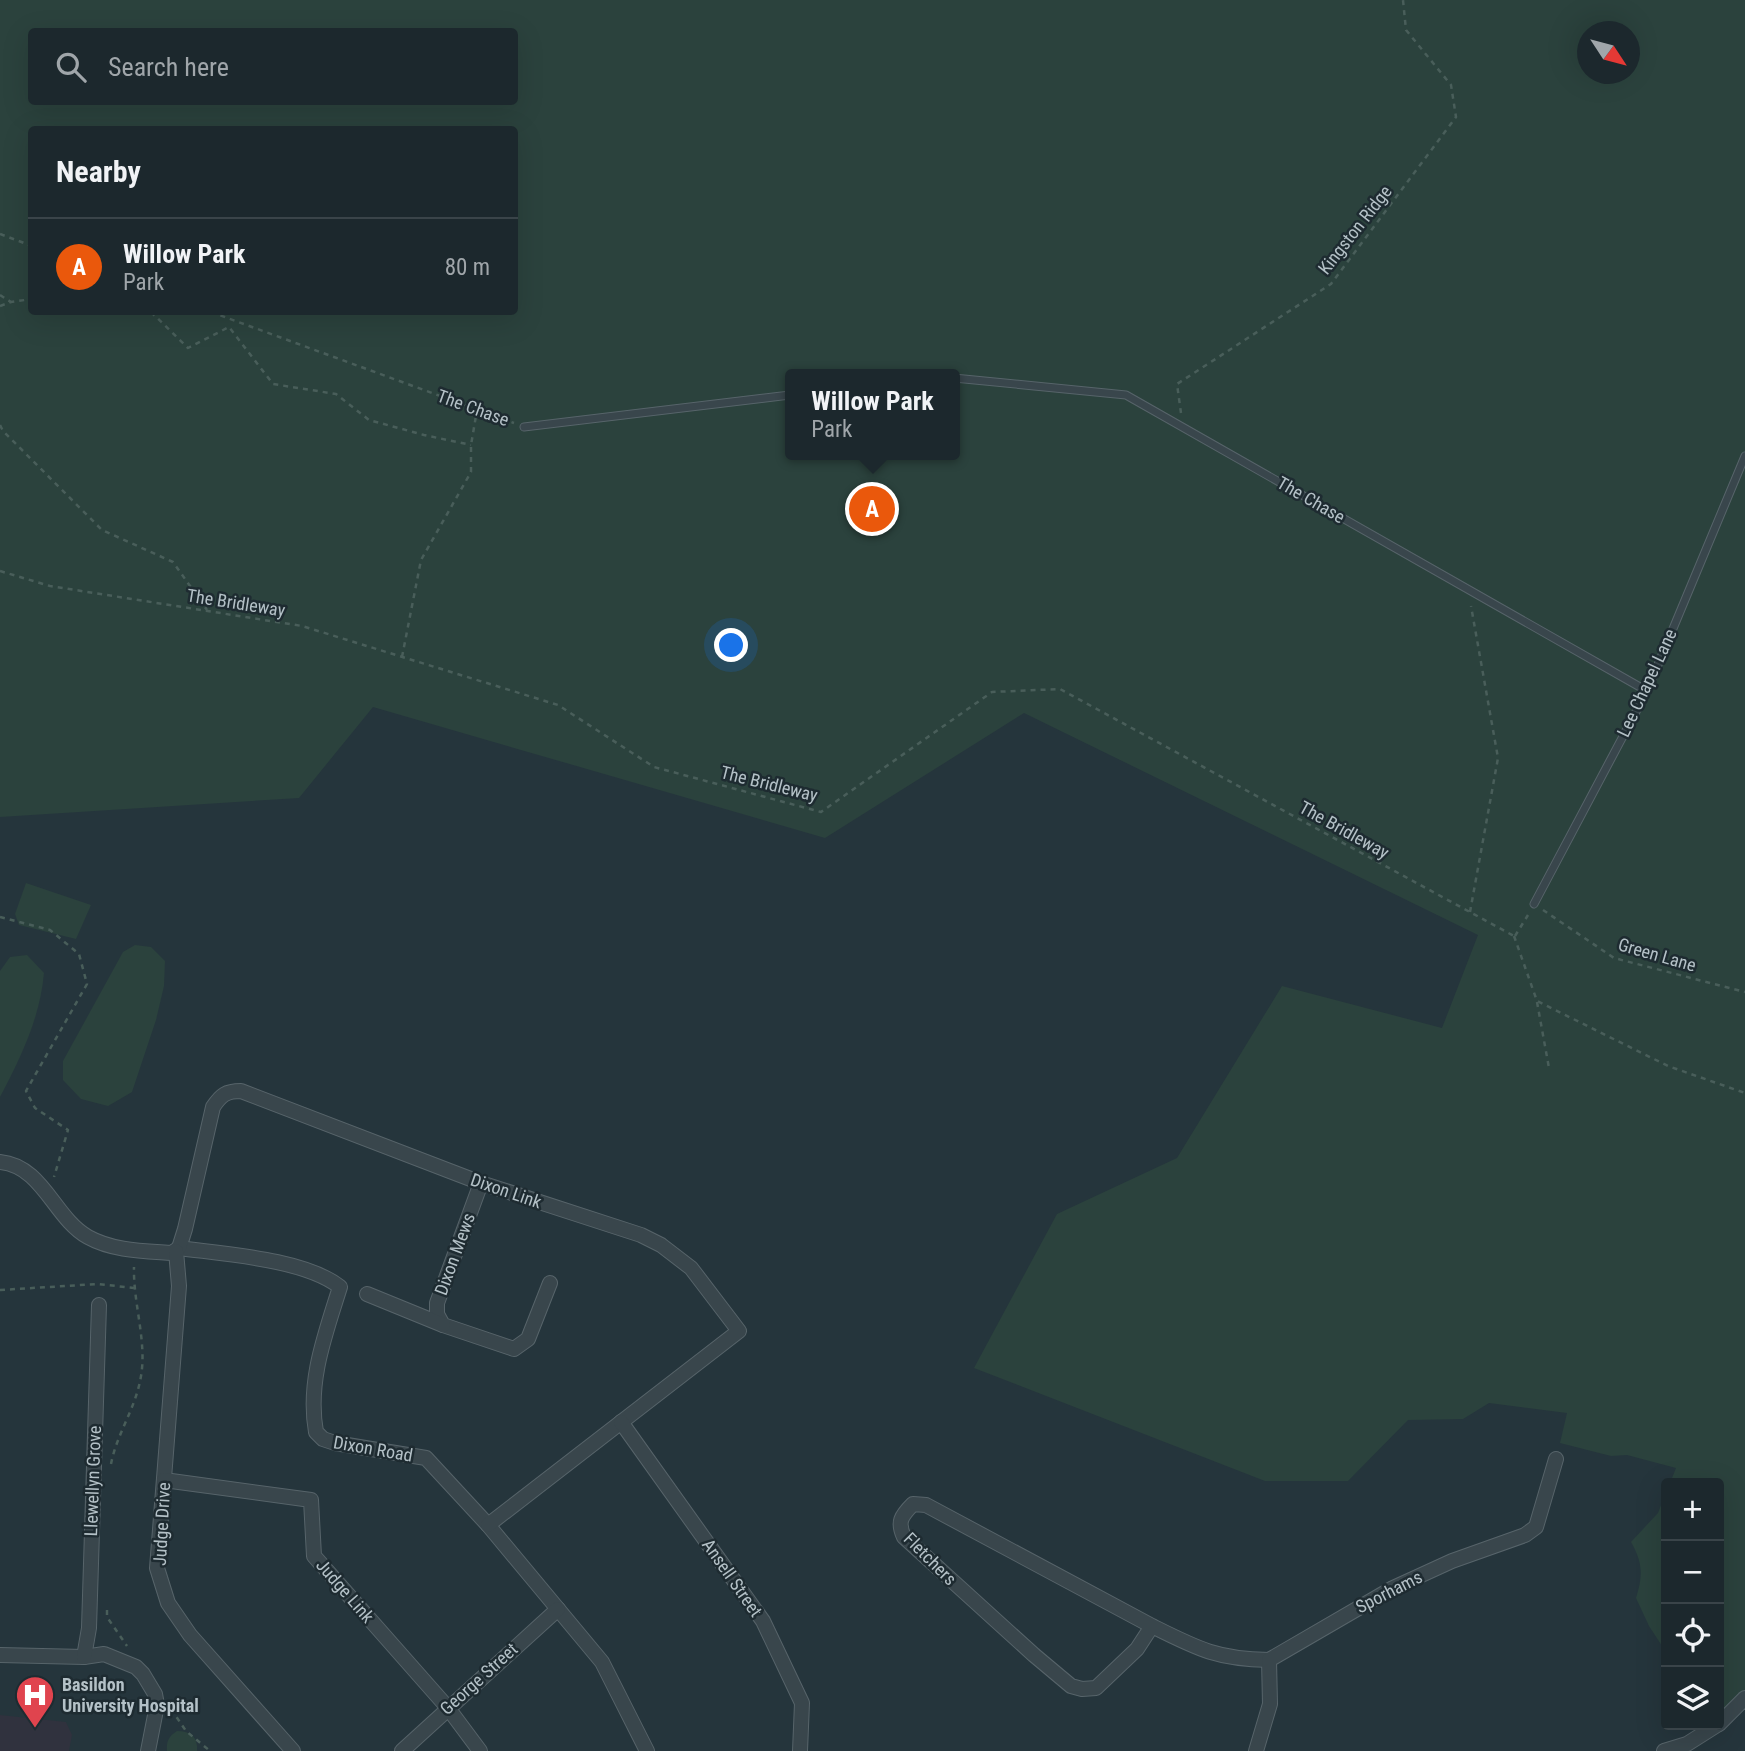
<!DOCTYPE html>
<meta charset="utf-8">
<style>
body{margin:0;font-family:"Roboto Condensed",sans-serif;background:#293439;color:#f1f3f6}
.controls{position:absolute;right:21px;bottom:21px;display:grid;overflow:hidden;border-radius:7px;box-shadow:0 7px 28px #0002}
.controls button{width:63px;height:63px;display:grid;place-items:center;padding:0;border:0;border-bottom:2px solid #3a4449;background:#1c282d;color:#f1f3f6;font:35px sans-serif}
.compass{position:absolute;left:1577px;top:21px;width:63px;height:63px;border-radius:50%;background:#1c282d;box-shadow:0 7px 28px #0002;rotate:126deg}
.you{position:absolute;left:732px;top:646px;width:24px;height:24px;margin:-18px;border:5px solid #fff;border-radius:50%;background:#1a73e8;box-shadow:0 0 0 10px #1a73e833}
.badge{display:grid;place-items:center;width:46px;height:46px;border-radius:50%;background:#ea580c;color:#fff;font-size:23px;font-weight:700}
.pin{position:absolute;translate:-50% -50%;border:4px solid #fff;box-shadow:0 2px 7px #0006}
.popup{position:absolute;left:785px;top:369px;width:175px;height:91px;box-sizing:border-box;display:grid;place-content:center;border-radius:7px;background:#1c282d;filter:drop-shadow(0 2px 5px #0005);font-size:23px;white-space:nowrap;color:#a0a6aa}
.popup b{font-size:26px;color:#f1f3f6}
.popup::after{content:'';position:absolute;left:50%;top:100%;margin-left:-14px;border:14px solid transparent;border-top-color:#1c282d}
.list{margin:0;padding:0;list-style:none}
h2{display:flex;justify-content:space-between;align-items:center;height:91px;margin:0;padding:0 28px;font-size:30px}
h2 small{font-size:23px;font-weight:400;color:#a0a6aa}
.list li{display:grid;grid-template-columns:46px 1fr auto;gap:21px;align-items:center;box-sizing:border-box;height:98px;padding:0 28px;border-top:2px solid #3a4449}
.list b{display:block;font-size:26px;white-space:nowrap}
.list p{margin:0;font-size:23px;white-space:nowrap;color:#a0a6aa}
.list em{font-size:23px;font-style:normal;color:#a0a6aa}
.icon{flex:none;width:38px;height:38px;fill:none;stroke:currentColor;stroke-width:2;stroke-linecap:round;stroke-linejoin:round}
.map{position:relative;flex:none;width:1745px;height:1751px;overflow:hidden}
.search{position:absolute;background:#1c282d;box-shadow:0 7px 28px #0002;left:28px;top:28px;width:490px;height:77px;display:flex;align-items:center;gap:18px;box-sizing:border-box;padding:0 24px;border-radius:7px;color:#a0a6aa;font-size:26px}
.panel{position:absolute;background:#1c282d;box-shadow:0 7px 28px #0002;left:28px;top:126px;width:490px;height:189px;border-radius:7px}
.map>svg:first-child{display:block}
</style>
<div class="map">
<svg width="1745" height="1751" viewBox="0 0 1745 1751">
<rect width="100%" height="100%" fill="#25353c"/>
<path fill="#30323e" d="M0,1715L66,1722L72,1735L69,1751H0Z"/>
<g fill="#2b423d" fill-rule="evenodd">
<path d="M0,0H1745V1698L1719,1718V1483H1670L1676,1468L1627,1455L1611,1456L1560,1443L1567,1413L1489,1403L1463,1419L1408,1420L1348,1481H1265L974,1368L1057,1214L1177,1158L1282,986L1442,1028L1478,935L1024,713L825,838L373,707L299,798L0,817ZM32,32H514V102H32ZM1588,32H1630V74H1588ZM32,130H514V312H32ZM790,374H954V455H790Z"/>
<path d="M26,883L91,905L76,939L19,925L15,914Z"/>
<path d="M135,945L151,947L165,961L164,986L156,1020L132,1092L108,1106L81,1099L63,1080V1061L123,952Z"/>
<path d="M27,955L44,973C40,1018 21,1057 0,1097V971L10,957Z"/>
<path d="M1666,1492V1652L1649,1626L1636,1598C1643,1576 1643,1563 1631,1542L1658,1513Z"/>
<path d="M177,1731C191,1731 198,1737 197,1751H167C166,1741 169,1736 177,1731Z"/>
</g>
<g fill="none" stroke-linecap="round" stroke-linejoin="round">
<g stroke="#57646a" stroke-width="9">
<g id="service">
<path d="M954,378L1126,395L1647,691"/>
<path d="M524,427L790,395"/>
<path d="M1534,904L1647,691L1745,456"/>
</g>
</g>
<g stroke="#57646a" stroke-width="16">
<g id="minor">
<path d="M0,1162C43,1166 54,1218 88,1237C113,1251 144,1251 172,1253L179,1248C223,1254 305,1259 340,1287C325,1335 307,1382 316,1432L323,1439L335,1443L426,1458L488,1525L602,1662L647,1751"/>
<path d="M481,1183L437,1303V1314L443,1325L514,1349L528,1339L550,1283"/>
<path d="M179,1248L185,1229L213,1107C221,1095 226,1091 241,1091L481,1183L641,1235L661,1245L691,1268L739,1331L488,1525"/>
<path d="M176,1251L179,1286L157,1568L168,1603L190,1635L293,1751"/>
<path d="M367,1294L443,1325"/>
<path d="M621,1422L763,1621L802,1703L800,1751"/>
<path d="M164,1480L311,1500L314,1556L448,1708L480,1751"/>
<path d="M1152,1626L926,1505L913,1504C901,1516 897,1522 904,1537L1034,1655L1071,1686L1082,1689L1096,1688L1137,1649L1152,1626C1198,1649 1217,1659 1269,1660"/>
<path d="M0,1655L84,1657L104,1654L136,1667L143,1674L155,1694L157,1705L148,1751"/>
<path d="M84,1657L89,1628L99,1305"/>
<path d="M1719,1724L1745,1698"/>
<path d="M402,1751L558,1609"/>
<path d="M1256,1751L1270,1704L1269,1660L1393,1588L1452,1561L1525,1535L1536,1527L1556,1459"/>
<path d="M1664,1751L1687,1744L1717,1725"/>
</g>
</g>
<g stroke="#495e5a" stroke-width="2.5" stroke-dasharray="5 5" stroke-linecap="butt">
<path d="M0,234L32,246"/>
<path d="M0,295L11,302"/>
<path d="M0,306L11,302L32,299"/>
<path d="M151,312L188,348L229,327L273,384L336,394L369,420L424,435L471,445"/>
<path d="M211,312L514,423"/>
<path d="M1181,413L1177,384L1331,284L1456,117L1451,85L1406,30L1403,0"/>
<path d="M0,425L3,431L102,530L173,562L207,610"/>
<path d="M0,571L50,586L302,626L558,705L654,767L821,812L992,692L1060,689L1514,936"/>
<path d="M402,657L421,560L471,472V445L477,410"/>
<path d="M1543,910L1614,958L1745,992"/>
<path d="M1470,912L1498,758L1471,606"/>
<path d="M0,917L50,930L79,954L87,984L26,1091L35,1108L68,1130L54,1177"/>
<path d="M1514,936L1537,1001L1668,1066L1745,1093"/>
<path d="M1515,936L1528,915"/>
<path d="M1537,1002L1549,1068"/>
<path d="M0,1290L98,1284L134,1288"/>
<path d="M111,1464C117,1433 136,1408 141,1376C147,1341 133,1303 134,1267"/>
<path d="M107,1610V1617L127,1646"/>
<path d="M171,1709L186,1731L210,1751"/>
</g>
<use href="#service" stroke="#39464c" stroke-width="7"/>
<use href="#minor" stroke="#39464c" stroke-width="14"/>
</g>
<defs>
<g id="hospital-pin" transform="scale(2.0125)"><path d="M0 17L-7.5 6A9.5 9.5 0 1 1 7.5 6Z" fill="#e0444e" stroke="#1e2b31"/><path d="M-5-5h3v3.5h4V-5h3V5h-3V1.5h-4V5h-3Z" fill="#fff"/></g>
</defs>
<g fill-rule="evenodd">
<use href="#hospital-pin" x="35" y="1695"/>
</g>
<g text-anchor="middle" stroke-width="5" stroke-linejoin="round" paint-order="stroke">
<g font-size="18" fill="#b4c1c7" stroke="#1e2b31">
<text transform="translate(1355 230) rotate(-52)" y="6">Kingston Ridge</text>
<text transform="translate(473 408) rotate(20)" y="6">The Chase</text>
<text transform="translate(1311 500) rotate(30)" y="6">The Chase</text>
<text transform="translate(236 603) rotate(9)" y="6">The Bridleway</text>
<text transform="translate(1647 683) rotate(-65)" y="6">Lee Chapel Lane</text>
<text transform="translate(769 784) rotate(14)" y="6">The Bridleway</text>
<text transform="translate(1344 830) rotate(29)" y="6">The Bridleway</text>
<text transform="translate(1657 955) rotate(16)" y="6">Green Lane</text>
<text transform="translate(506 1191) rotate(19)" y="6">Dixon Link</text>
<text transform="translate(455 1254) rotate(-70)" y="6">Dixon Mews</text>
<text transform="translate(373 1449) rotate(10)" y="6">Dixon Road</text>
<text transform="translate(93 1481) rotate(-88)" y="6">Llewellyn Grove</text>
<text transform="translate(162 1524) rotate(-87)" y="6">Judge Drive</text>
<text transform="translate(930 1559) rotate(45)" y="6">Fletchers</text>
<text transform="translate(732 1578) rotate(55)" y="6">Ansell Street</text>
<text transform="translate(345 1591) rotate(49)" y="6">Judge Link</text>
<text transform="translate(1389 1592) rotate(-27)" y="6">Sporhams</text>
<text transform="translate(479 1679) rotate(-42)" y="6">George Street</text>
</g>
<g font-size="18" font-weight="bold" fill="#b4c1c7" stroke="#1e2b31" text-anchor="start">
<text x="62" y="1691">Basildon<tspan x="62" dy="21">University Hospital</tspan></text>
</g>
</g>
</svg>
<div class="controls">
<button>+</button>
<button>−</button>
<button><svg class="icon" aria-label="locate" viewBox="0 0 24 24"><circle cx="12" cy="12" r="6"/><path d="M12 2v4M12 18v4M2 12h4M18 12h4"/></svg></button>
<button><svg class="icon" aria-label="layers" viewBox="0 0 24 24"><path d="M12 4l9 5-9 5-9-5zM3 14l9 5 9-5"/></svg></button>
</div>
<svg class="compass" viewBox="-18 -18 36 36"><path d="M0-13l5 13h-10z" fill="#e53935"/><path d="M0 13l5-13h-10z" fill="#a0a6aa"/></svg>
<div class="you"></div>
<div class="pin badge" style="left:872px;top:509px">A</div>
<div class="popup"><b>Willow Park</b>Park</div>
<div class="search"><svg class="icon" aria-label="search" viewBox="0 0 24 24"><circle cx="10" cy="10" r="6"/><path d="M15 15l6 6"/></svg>Search here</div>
<section class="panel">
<h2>Nearby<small></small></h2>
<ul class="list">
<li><span class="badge">A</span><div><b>Willow Park</b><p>Park</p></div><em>80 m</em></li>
</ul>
</section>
</div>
